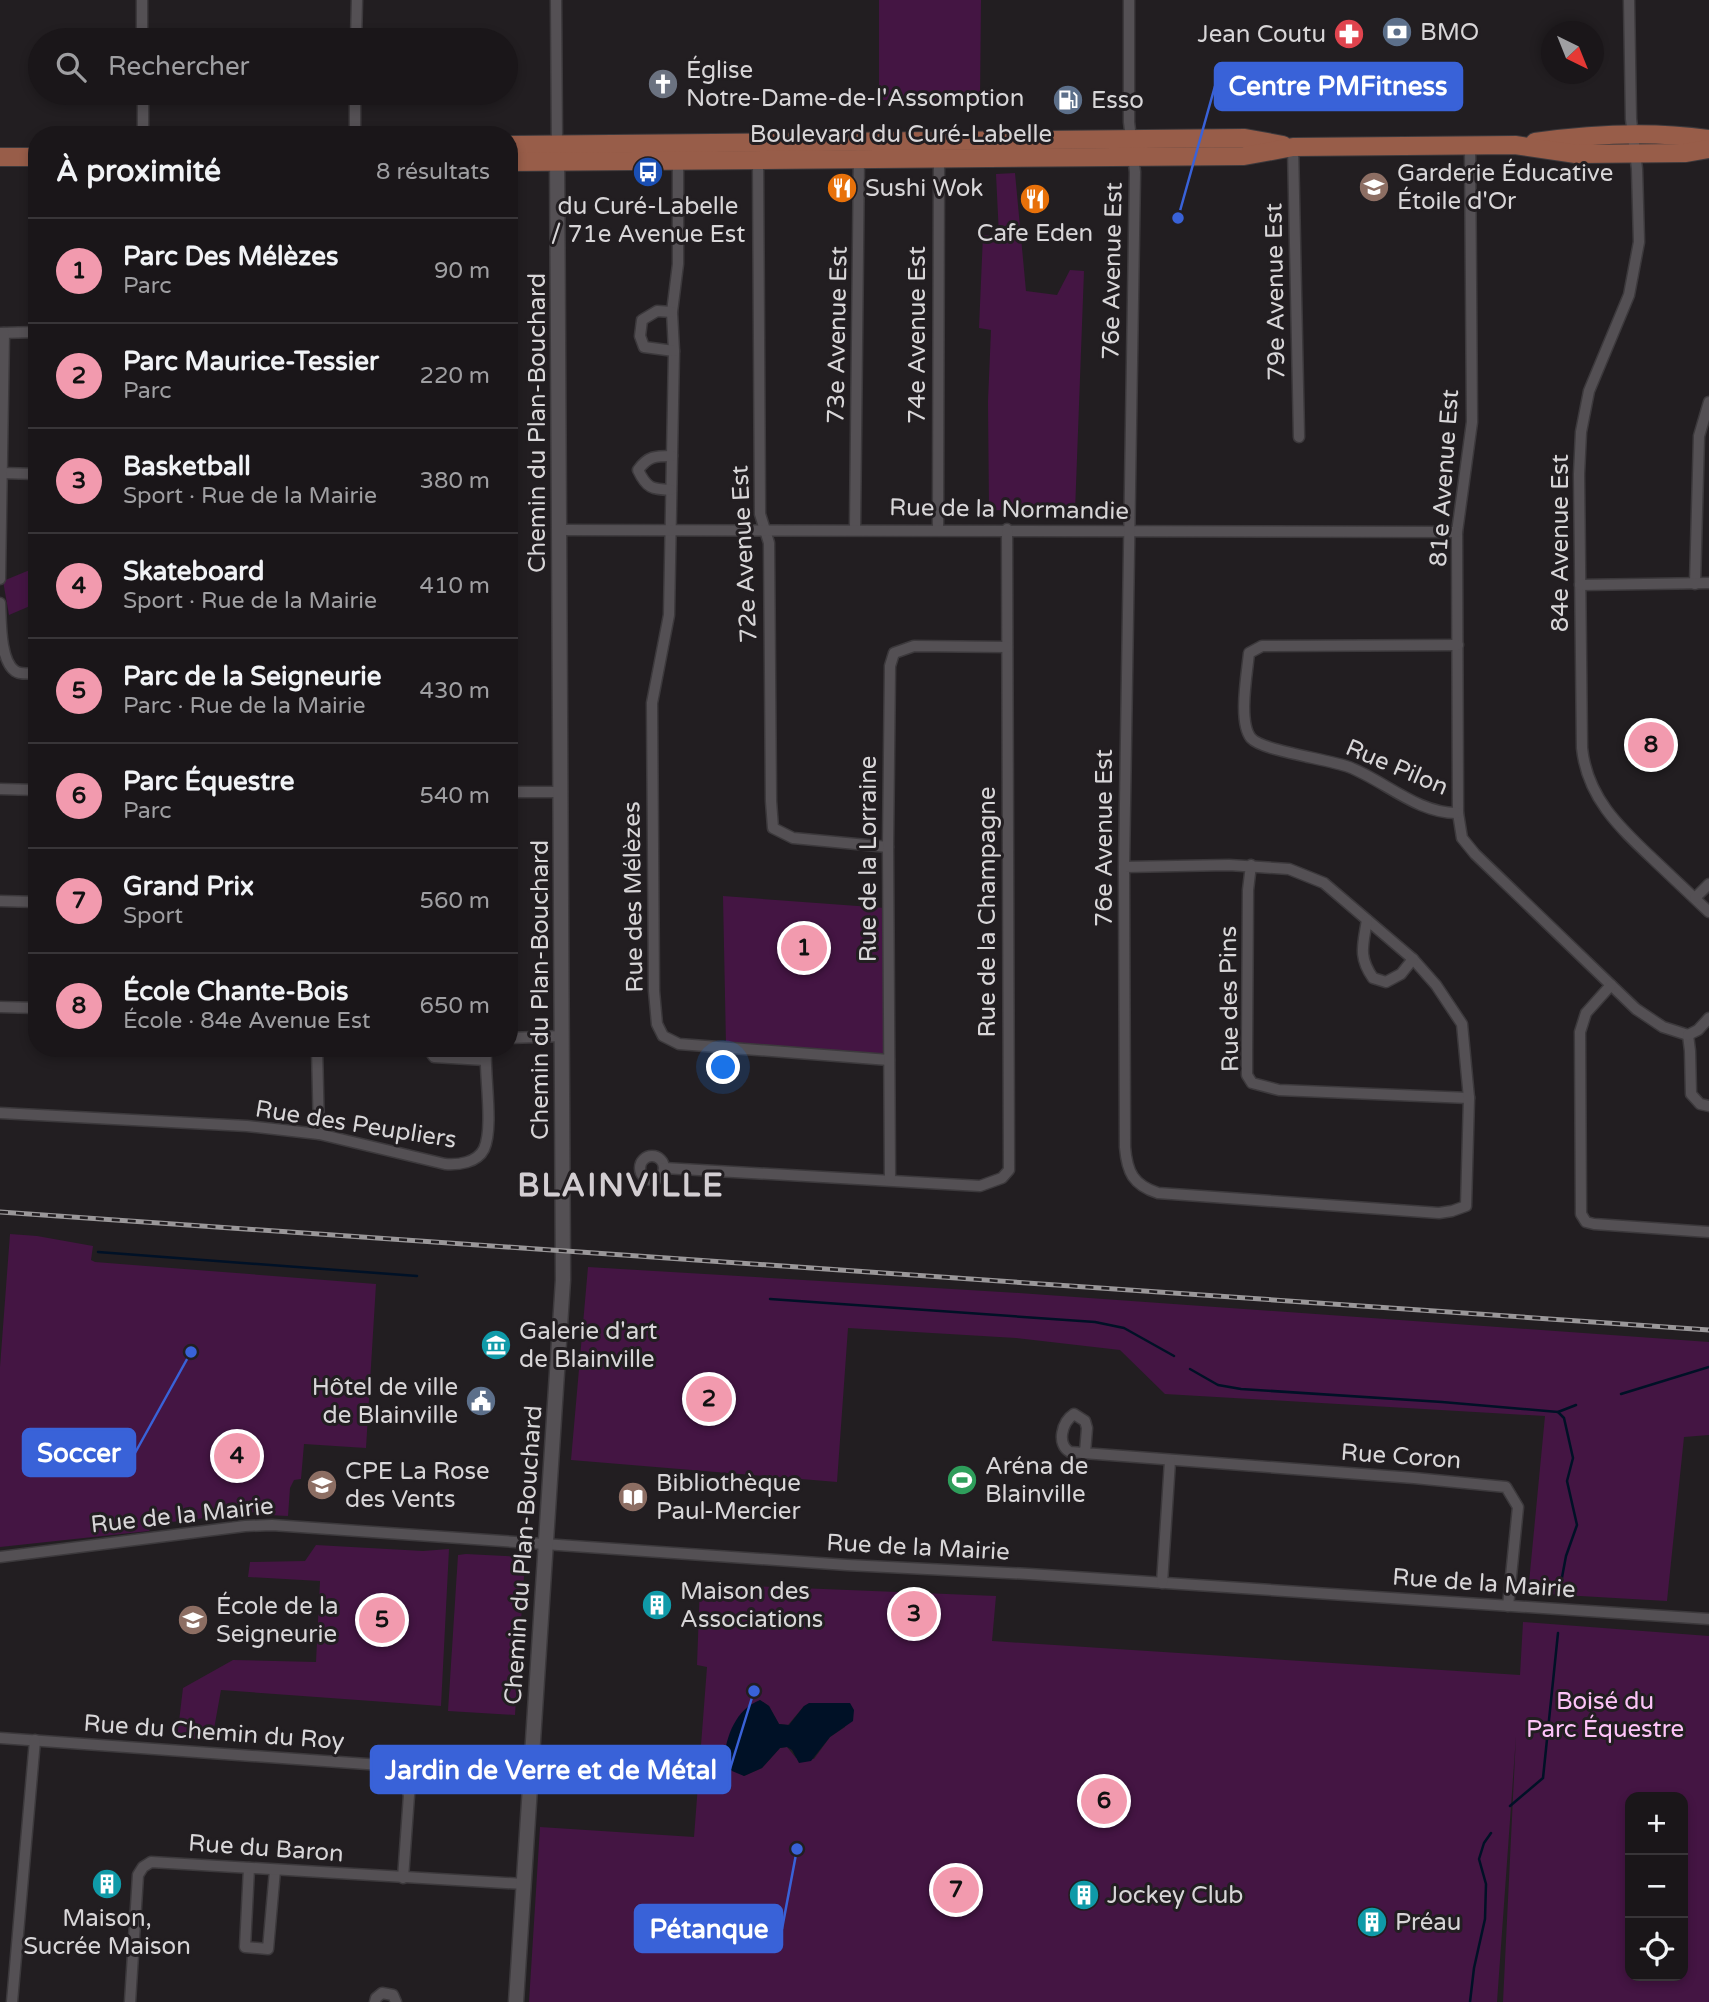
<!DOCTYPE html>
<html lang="fr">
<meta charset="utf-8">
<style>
body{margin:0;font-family:"Varela Round",sans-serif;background:#272326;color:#f1f3f6}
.controls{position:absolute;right:21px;bottom:21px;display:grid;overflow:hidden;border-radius:14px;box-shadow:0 4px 10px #0003}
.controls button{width:63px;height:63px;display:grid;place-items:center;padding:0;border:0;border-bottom:2px solid #383538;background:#1a1619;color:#f1f3f6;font:35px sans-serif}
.compass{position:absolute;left:1541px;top:21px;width:63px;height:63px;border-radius:50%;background:#1a1619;box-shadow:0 4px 10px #0003;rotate:137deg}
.you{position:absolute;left:724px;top:1068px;width:24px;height:24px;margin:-18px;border:5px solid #fff;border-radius:50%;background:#1a73e8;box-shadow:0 0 0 10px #1a73e833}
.badge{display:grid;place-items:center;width:46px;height:46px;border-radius:50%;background:#f29aae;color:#111;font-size:23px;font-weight:700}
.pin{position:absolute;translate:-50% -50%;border:4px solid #fff;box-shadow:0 2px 7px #0006}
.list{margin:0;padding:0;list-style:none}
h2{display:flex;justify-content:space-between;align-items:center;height:91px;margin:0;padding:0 28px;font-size:30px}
h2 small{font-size:23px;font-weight:400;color:#9f9fa2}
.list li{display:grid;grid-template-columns:46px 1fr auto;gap:21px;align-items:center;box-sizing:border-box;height:105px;padding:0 28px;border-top:2px solid #383538}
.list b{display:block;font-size:26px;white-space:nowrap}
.list p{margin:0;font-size:23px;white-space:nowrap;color:#9f9fa2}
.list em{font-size:23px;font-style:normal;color:#9f9fa2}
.icon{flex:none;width:38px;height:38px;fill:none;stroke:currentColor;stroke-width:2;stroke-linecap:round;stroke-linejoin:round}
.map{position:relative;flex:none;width:1709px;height:2002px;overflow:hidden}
.search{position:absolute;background:#1a1619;box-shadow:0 4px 10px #0003;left:28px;top:28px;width:490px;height:77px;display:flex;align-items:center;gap:18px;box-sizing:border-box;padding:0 24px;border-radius:38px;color:#9f9fa2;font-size:26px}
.panel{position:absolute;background:#1a1619;box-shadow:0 4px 10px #0003;left:28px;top:126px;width:490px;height:931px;border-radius:28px}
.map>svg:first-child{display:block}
</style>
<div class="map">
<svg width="1709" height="2002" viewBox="0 0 1709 2002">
<rect width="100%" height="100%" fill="#221e21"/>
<g fill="#441543" fill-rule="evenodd">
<path d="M879,0H981L980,101L879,100Z"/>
<path d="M1015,173L1026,291L1057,295L1070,270L1084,271L1075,512L989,510L988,401L991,330L979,328L983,235L999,236L996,174Z"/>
<path d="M37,567V603L9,615L3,581Z"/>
<path d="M723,896L885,908V1057L726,1045Z"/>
<path d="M10,1234L37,1236L93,1246L91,1260L95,1262L376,1284L366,1448L304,1444L301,1479L294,1480L290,1488L288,1516L268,1515L263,1512H255L155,1524L149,1531L0,1547V1367Z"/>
<path d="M588,1267L1019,1293L1709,1342V1435L1684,1437L1667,1601L1528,1593L1545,1416L1165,1394L1120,1350L1016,1338L848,1328L837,1482L571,1460Z"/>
<path d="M316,1545L423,1551L449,1549L441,1706L221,1690L212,1740L177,1738L183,1688L233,1660L316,1662L320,1581L248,1577L250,1562L305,1561Z"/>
<path d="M466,1554L522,1557L525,1560L515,1715L448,1711L458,1555Z"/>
<path d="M700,1584L996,1596L992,1641L1520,1675L1523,1622L1709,1636V2002H1503L1516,1736L1497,2002H529L540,1827L694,1837L707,1667L697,1665ZM760,1700L769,1706L779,1724L788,1725L804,1706L843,1703L845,1727L830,1737L814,1759L796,1758L787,1747L780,1748L762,1768L744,1776L724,1760C727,1732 739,1717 760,1700ZM1630,1797H1683V1976H1630Z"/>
</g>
<path fill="#001126" d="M760,1700L769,1706L779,1724L789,1725L804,1706L809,1703H850L854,1710L853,1721L830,1737L811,1761L799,1763L792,1750L787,1747L780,1748L762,1768L744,1776L732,1771L724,1760C726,1736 736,1709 760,1700Z"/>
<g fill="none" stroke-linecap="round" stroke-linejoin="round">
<g stroke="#001126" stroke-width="2.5">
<path d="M98,1252L417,1276"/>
<path d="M770,1299L1095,1322L1124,1328L1174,1356"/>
<path d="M1190,1369L1218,1385L1241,1389L1442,1402L1558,1412L1576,1405"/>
<path d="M1621,1394L1709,1367"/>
<path d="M1558,1412L1564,1418L1573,1458L1567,1481L1577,1525L1566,1556L1560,1588"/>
<path d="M1510,1806L1543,1778L1558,1633"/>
<path d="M1470,2002L1474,1968L1485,1919L1486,1884L1479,1859L1484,1843L1491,1833"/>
</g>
<g stroke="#3c393c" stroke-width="13">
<g id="minor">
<path d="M142,0V40"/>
<path d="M556,0L557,144"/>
<path d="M1629,0L1631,119L1637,169L1639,242L1629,295L1589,391L1581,432L1579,474L1582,748C1587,797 1619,827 1653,859C1672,877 1690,894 1709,912"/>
<path d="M356,40L357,0"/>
<path d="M143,93V135"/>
<path d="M355,135V93"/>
<path d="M1470,146L1472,422L1457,532L1458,813L1462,838L1475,854L1636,1009L1663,1027L1688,1035"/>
<path d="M1293,147L1299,437"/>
<path d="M758,160L760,514L769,543L771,801L773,828L793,838L888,847"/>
<path d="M678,161V264L672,312L674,351L669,615L652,703L654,991L657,1024L663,1036L679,1044L889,1060"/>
<path d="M672,312L657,311L642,320L640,336L644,347L674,351"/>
<path d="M0,333L37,332"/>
<path d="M2,473L37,474"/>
<path d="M671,490C652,489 647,489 638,470C648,456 655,456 672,456"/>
<path d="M855,529L859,155"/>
<path d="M938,529L939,154"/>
<path d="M560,530L1457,532"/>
<path d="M0,579L4,333"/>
<path d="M1695,584L1699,436L1709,402"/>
<path d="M1580,585L1709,583"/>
<path d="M0,603C1,623 0,660 15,671C21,675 30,673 37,673"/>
<path d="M0,789L37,790"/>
<path d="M509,792H562"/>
<path d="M1458,813C1418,814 1385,781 1349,767C1328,759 1262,751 1251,738C1238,722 1247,674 1249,653L1262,646L1458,645"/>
<path d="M1251,865L1248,890L1247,1051V1075L1252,1083L1279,1090L1469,1098"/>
<path d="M1124,867L1229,865L1289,869L1324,883L1413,959L1436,985L1462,1024L1469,1098L1466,1206L1452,1211L1439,1213L1158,1193C1133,1185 1127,1172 1125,1147L1124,867L1135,172L1129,122V0"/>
<path d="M1695,898L1709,884"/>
<path d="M0,901L37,902"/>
<path d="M1367,920C1363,945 1358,957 1373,978L1386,982L1401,974L1413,959"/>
<path d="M1611,985L1586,1013L1580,1032L1581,1214L1586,1222L1594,1224L1709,1232"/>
<path d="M0,1007L37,1008"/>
<path d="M1688,1035L1690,1051L1691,1094L1700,1104L1709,1106"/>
<path d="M1688,1035L1698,1030L1709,1018"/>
<path d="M509,1038L563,1036"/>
<path d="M317,1048L319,1134"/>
<path d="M428,1048L434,1057L485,1060"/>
<path d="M0,1113L247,1126L319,1134L445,1164C458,1165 477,1163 484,1149C494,1127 484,1074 486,1048"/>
<circle cx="652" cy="1168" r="12"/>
<path d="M664,1168L980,1186L1002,1178L1009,1170L1007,529"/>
<path d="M890,1179L888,847L890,666L894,653L914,646L1007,647"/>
<path d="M1085,1453L1087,1428L1085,1421L1074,1414C1062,1422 1056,1444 1070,1452L1414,1478L1506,1487L1518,1507L1508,1606"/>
<path d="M0,1557L245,1526L272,1525L847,1565L1029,1574L1709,1619"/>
<path d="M1162,1583L1170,1461"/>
<path d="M0,1738L381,1765L401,1772L409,1795L403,1878"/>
<path d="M249,1868L245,1947L268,1949L275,1870"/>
<path d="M12,2002L35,1740"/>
<path d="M130,2002L138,1875L143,1867L151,1862L524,1884"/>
<path d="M375,2002L376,1998L382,1993L393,1995L396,2002"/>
</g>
</g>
<g stroke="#3c393c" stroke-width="17">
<path id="tertiary" d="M516,2002L563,1280L557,152"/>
</g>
<g stroke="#3c393c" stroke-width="20">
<g id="primary">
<path d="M1535,142C1591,134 1652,131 1709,139"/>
<path d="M509,145L1245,138L1283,145"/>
<path d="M0,157H37"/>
<path d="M509,162L1244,156L1293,147L1515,145L1576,154L1685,153L1709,149"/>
</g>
</g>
<use href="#minor" stroke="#545054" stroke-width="10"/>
<use href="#tertiary" stroke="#545054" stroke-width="14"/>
<use href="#primary" stroke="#985d49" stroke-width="18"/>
<g stroke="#9a9799" stroke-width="5">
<path id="rail" d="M0,1212L1709,1330"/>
</g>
<use href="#rail" stroke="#221e21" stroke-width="2.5" stroke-dasharray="8" stroke-linecap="butt"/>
</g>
<defs>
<g id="bank-disc" transform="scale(1.575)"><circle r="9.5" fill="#5c6f8a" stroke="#221e21"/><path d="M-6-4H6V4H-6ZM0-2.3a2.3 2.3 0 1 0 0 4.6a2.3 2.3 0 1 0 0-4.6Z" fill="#fff"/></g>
<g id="pharmacy-disc" transform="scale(1.575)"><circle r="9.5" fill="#e0444e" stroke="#221e21"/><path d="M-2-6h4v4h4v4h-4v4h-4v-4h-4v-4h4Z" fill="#fff"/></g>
<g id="church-disc" transform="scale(1.575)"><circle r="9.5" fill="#6b7280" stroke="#221e21"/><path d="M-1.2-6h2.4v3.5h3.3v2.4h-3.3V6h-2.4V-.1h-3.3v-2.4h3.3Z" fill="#fff"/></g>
<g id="fuel-disc" transform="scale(1.575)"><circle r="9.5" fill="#5c6f8a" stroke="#221e21"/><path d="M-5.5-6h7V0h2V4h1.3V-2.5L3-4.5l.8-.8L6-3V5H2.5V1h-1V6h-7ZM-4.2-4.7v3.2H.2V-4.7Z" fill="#fff"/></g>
<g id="bus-disc" transform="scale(1.575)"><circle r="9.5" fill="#1a4fb4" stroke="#221e21"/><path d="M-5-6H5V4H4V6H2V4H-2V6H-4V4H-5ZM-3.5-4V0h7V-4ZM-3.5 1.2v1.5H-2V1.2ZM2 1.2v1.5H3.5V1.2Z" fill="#fff"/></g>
<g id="school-disc" transform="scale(1.575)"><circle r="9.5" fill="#8d6e63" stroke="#221e21"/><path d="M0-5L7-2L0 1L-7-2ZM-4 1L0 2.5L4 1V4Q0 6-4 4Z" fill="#fff"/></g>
<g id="restaurant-disc" transform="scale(1.575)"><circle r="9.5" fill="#e8710a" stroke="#221e21"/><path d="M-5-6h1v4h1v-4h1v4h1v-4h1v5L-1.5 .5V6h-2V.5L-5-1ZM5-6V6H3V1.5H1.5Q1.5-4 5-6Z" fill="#fff"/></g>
<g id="museum-disc" transform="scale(1.575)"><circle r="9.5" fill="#0f9aa8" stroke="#221e21"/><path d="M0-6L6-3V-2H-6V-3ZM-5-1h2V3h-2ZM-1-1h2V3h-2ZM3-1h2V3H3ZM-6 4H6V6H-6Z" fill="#fff"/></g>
<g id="civic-disc" transform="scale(1.575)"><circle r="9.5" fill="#5c6f8a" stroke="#221e21"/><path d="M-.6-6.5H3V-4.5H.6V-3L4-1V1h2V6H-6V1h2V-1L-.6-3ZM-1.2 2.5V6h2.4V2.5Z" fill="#fff"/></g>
<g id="stadium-disc" transform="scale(1.575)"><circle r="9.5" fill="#2e9e5b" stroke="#221e21"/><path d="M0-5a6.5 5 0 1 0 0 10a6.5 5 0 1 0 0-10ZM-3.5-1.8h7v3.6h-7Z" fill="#fff"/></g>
<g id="library-disc" transform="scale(1.575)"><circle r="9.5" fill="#8d6e63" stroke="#221e21"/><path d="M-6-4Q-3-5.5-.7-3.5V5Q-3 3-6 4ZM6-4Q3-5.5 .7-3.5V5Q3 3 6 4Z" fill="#fff"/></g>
<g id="building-disc" transform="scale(1.575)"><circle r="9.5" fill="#0f9aa8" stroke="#221e21"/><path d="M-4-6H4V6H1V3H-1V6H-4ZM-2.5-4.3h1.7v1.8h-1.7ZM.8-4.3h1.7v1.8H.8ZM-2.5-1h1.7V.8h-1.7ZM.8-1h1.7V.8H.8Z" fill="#fff"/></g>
</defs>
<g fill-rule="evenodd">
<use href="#bank-disc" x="1397" y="32"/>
<use href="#pharmacy-disc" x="1349" y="34"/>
<use href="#church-disc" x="663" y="84"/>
<use href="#fuel-disc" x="1068" y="100"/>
<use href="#bus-disc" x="648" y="172"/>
<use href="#school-disc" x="1374" y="187"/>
<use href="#restaurant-disc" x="842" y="188"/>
<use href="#restaurant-disc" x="1035" y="199"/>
<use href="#museum-disc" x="496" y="1345"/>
<use href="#civic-disc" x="481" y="1401"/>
<use href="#stadium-disc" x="962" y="1480"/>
<use href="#school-disc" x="322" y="1485"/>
<use href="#library-disc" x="633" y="1497"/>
<use href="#building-disc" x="657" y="1605"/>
<use href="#school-disc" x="193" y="1620"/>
<use href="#building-disc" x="107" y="1884"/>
<use href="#building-disc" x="1084" y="1895"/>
<use href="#building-disc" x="1372" y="1922"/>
</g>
<g text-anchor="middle" stroke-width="6" stroke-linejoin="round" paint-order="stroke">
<g font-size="24" fill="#d8d6d8" stroke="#221e21" text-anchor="start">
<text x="1420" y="40">BMO</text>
<text x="1326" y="42" text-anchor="end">Jean Coutu</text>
<text x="686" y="78">Église<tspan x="686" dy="28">Notre-Dame-de-l'Assomption</tspan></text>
<text x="1091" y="108">Esso</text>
<text x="1397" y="181">Garderie Éducative<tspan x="1397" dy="28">Étoile d'Or</tspan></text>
<text x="865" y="196">Sushi Wok</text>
<text x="648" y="214" text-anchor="middle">du Curé-Labelle<tspan x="648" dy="28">/ 71e Avenue Est</tspan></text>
<text x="1035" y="241" text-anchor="middle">Cafe Eden</text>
<text x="519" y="1339">Galerie d'art<tspan x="519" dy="28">de Blainville</tspan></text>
<text x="458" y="1395" text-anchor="end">Hôtel de ville<tspan x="458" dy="28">de Blainville</tspan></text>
<text x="985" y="1474">Aréna de<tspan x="985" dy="28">Blainville</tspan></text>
<text x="345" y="1479">CPE La Rose<tspan x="345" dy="28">des Vents</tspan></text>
<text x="656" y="1491">Bibliothèque<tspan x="656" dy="28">Paul-Mercier</tspan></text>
<text x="680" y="1599">Maison des<tspan x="680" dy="28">Associations</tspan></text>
<text x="216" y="1614">École de la<tspan x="216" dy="28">Seigneurie</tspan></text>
<text x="1107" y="1903">Jockey Club</text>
<text x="107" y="1926" text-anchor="middle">Maison,<tspan x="107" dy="28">Sucrée Maison</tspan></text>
<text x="1395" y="1930">Préau</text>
</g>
<g font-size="24" fill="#d8d6d8" stroke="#221e21">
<text x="901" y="142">Boulevard du Curé-Labelle</text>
<text transform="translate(1112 271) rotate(-89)" y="8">76e Avenue Est</text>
<text transform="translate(1275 292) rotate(-91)" y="8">79e Avenue Est</text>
<text transform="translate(837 335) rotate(-89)" y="8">73e Avenue Est</text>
<text transform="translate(917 335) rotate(-90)" y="8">74e Avenue Est</text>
<text transform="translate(537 423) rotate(-90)" y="8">Chemin du Plan-Bouchard</text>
<text transform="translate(1444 478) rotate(-86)" y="8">81e Avenue Est</text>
<text transform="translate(1009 509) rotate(1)" y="8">Rue de la Normandie</text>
<text transform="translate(1560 543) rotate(-90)" y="8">84e Avenue Est</text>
<text transform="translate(744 554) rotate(-93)" y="8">72e Avenue Est</text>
<text transform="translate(1397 767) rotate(23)" y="8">Rue Pilon</text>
<text transform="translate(1104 838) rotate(-90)" y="8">76e Avenue Est</text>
<text transform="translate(868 859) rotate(-90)" y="8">Rue de la Lorraine</text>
<text transform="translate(633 897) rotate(-91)" y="8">Rue des Mélèzes</text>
<text transform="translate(987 912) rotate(-90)" y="8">Rue de la Champagne</text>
<text transform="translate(540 990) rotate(-90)" y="8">Chemin du Plan-Bouchard</text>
<text transform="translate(1229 999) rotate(-91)" y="8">Rue des Pins</text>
<text transform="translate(356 1124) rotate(9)" y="8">Rue des Peupliers</text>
<text transform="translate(1401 1456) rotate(4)" y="8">Rue Coron</text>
<text transform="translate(182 1515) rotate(-6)" y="8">Rue de la Mairie</text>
<text transform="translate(918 1547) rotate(3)" y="8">Rue de la Mairie</text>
<text transform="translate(523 1555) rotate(-86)" y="8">Chemin du Plan-Bouchard</text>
<text transform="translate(1484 1583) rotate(4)" y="8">Rue de la Mairie</text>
<text transform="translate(214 1732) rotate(4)" y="8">Rue du Chemin du Roy</text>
<text transform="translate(266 1848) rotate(4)" y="8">Rue du Baron</text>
</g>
<g font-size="24" fill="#fdc3f8" stroke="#221e21">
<text x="1605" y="1709">Boisé du<tspan x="1605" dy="28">Parc Équestre</tspan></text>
</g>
<g font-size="32" font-weight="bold" letter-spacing="2" fill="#d3ced2" stroke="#221e21">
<text x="621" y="1196">BLAINVILLE</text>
</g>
</g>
<path fill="none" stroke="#3962d8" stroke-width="2.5" d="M1178 218L1215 86M191 1352L135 1453M754 1691L730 1769M797 1849L782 1929"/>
<g fill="#3962d8" stroke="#221e21" stroke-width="2.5">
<circle cx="1178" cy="218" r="7"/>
<circle cx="191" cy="1352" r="7"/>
<circle cx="754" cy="1691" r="7"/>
<circle cx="797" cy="1849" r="7"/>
</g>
<g fill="#3962d8" stroke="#3962d8" stroke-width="2.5">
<rect x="1215" y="63" width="247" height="47" rx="7"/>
<rect x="23" y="1429" width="112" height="47" rx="7"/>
<rect x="371" y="1746" width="359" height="47" rx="7"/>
<rect x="635" y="1905" width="147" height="47" rx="7"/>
</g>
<g font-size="26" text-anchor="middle" font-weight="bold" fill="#fff">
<text x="1338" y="95">Centre PMFitness</text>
<text x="79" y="1462">Soccer</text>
<text x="551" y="1779">Jardin de Verre et de Métal</text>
<text x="709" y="1938">Pétanque</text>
</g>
</svg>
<div class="controls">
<button>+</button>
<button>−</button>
<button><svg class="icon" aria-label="locate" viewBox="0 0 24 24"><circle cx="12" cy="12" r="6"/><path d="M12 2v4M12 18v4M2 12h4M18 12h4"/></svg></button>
</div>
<svg class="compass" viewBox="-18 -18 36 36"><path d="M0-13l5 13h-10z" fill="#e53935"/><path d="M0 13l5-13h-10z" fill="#9f9fa2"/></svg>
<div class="you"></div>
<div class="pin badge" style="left:804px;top:948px">1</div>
<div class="pin badge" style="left:709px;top:1399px">2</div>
<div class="pin badge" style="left:914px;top:1614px">3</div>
<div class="pin badge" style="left:237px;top:1456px">4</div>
<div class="pin badge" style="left:382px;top:1620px">5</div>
<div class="pin badge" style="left:1104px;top:1801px">6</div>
<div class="pin badge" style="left:956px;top:1890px">7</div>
<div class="pin badge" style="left:1651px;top:745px">8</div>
<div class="search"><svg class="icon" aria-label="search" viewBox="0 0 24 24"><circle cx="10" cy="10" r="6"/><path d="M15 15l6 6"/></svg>Rechercher</div>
<section class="panel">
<h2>À proximité<small>8 résultats</small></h2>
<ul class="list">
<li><span class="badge">1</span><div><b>Parc Des Mélèzes</b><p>Parc</p></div><em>90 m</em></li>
<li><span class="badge">2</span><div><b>Parc Maurice-Tessier</b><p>Parc</p></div><em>220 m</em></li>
<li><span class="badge">3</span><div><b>Basketball</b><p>Sport · Rue de la Mairie</p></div><em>380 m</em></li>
<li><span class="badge">4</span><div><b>Skateboard</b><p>Sport · Rue de la Mairie</p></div><em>410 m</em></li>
<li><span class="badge">5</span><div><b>Parc de la Seigneurie</b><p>Parc · Rue de la Mairie</p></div><em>430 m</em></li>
<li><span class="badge">6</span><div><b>Parc Équestre</b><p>Parc</p></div><em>540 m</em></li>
<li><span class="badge">7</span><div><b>Grand Prix</b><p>Sport</p></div><em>560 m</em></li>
<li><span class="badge">8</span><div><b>École Chante-Bois</b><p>École · 84e Avenue Est</p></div><em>650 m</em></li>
</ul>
</section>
</div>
